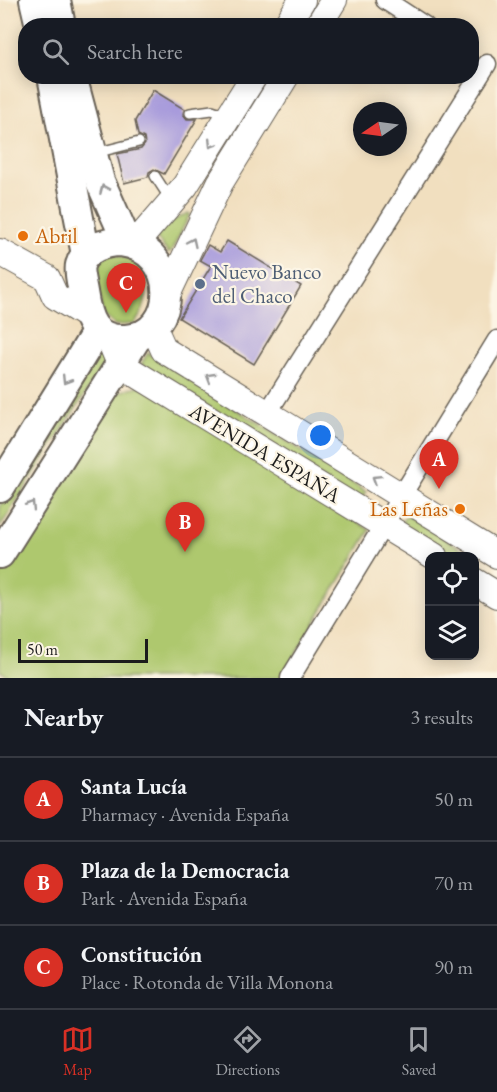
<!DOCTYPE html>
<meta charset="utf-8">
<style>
body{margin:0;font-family:"EB Garamond",serif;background:#20242c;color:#f1f3f6}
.controls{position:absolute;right:18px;bottom:18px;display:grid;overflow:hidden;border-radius:12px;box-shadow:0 3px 15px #0003}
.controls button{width:54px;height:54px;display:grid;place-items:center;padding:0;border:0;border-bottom:2px solid #363941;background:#171b24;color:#f1f3f6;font:30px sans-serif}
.compass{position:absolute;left:353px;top:102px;width:54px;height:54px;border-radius:50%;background:#171b24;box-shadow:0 3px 15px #0003;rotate:257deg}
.scale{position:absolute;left:18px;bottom:15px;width:130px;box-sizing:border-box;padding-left:6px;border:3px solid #1c1c1c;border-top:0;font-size:16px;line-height:21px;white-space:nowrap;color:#1c1c1c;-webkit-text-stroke:4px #fcf5e5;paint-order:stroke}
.you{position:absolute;left:321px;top:436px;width:21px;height:21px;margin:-15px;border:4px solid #fff;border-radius:50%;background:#1a73e8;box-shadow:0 0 0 9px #1a73e833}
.badge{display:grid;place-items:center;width:39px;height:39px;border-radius:50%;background:#d93025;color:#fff;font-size:20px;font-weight:700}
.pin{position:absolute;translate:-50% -50px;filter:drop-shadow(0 2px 3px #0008)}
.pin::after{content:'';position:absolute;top:32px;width:21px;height:18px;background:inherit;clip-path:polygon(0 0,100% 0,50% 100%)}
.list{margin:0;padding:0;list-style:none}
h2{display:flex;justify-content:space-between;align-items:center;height:78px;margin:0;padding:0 24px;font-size:26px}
h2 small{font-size:20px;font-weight:400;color:#9ea1a6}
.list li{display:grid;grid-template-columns:39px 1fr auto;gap:18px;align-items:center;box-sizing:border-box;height:84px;padding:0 24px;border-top:2px solid #363941}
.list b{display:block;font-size:22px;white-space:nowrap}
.list p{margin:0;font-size:20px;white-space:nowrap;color:#9ea1a6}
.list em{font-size:20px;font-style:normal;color:#9ea1a6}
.icon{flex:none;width:33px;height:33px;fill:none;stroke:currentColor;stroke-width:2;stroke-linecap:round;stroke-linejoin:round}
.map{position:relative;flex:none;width:497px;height:678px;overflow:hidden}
.search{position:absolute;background:#171b24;box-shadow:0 3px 15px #0003;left:18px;right:18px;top:18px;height:66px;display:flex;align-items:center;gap:15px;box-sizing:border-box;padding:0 21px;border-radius:24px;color:#9ea1a6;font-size:22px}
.sheet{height:330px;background:#171b24}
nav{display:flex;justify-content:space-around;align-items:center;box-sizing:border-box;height:84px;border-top:2px solid #363941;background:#171b24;font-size:16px;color:#9ea1a6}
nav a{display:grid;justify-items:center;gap:3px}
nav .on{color:#d93025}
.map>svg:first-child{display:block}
</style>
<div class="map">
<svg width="497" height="678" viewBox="0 0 497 678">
<rect width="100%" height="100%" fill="#fcf5e5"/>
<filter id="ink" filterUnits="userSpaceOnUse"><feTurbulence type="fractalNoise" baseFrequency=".0167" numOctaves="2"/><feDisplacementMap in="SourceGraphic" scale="12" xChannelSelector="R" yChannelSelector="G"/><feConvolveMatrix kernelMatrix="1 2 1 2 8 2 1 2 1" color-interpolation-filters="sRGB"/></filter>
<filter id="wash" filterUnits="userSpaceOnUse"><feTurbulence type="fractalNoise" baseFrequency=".008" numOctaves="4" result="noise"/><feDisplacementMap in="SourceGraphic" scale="24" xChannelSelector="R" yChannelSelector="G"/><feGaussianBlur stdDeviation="1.35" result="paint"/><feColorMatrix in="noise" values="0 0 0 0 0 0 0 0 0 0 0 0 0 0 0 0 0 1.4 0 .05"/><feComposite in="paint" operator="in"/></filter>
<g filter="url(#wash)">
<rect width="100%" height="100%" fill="#f1dfbf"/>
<g fill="#aec86e" stroke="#657245" stroke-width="1.5">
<path d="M188,213L190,214L171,252L168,253L153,233L154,230Z"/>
<path d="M106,251L144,264C148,286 149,306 134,324L115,325L103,315C99,291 92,272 106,251Z"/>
<path d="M99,351L108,358L0,527V506Z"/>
<path d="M148,353L366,492L359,503L141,364Z"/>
<path d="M141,385L370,530L281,678H12L0,671V575L113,394Z"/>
<path d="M406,515L474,556H447L399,527Z"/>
</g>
<g id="blocks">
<g fill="#a89bdc">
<path d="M153,90L184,109L183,114L187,119H197L164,174L154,169L149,172L148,177L124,183L117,154L141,149L145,144L144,138L138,135L135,121Z"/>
<path d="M227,241L301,286L254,364L179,318L211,266L200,260L208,245L220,252Z"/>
</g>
</g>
</g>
<g filter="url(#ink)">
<use href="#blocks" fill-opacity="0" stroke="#676055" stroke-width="1.5"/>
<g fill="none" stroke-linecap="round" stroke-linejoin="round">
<g stroke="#676055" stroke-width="12">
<g id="lane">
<path d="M190,113L212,110L227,115"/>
<path d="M95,153L139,142"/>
<path d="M155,176L170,199"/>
</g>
</g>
<g stroke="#676055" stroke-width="21">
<g id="street">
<path d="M385,0L425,26"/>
<path d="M268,412L487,64"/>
<path d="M290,678L497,340"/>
</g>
</g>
<g stroke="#676055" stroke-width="28">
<g id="secondary">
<path d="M286,26L302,0"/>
<path d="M318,26L334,0"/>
<path d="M135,244L185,186L254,76"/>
<path d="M0,252L47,278L55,296L86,315"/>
<path d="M167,295L220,183L286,76"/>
<path d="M153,326L164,350L497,555"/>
<path d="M112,345L120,364L434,556"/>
<path d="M474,581L497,595"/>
</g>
</g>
<g stroke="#676055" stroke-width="32">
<g id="primary">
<path d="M34,0L40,26"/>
<path d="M56,0L61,26"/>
<path d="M52,76L86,255"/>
<path d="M72,76L100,181L127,242"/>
<path d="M121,242C180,249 181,334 126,339C93,341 87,319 83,292C82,285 78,272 80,265C85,248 106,242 121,242Z"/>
<path d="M0,488L97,331"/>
<path d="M0,554L138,336"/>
</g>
</g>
<use href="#lane" stroke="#fff" stroke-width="9"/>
<use href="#street" stroke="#fff" stroke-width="18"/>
<use href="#secondary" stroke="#fff" stroke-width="26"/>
<use href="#primary" stroke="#fff" stroke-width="28"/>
</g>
<defs><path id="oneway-chevron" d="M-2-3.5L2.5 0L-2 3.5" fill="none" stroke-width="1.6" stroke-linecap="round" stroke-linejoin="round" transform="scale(1.5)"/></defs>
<g stroke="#999">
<use href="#oneway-chevron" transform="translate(212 144) rotate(122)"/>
<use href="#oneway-chevron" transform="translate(104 189) rotate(-113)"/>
<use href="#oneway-chevron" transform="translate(192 242) rotate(-65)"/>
<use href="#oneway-chevron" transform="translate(210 377) rotate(-149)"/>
<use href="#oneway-chevron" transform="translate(66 380) rotate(122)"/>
<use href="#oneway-chevron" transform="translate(376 479) rotate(-148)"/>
<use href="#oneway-chevron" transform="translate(31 505) rotate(-58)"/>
</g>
</g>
<g fill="#e8710a" stroke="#fcf5e5" stroke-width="2">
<circle cx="23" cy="236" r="6"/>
<circle cx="460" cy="509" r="6"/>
</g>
<circle fill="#5c6f8a" stroke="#fcf5e5" stroke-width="2" cx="200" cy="284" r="6"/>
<g text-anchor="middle" stroke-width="4.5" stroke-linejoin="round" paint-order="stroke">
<g font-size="21" fill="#c56008" stroke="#fcf5e5" text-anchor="start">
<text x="35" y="243">Abril</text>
<text x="448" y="516" text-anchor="end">Las Leñas</text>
</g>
<g font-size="21" fill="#4e5e75" stroke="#fcf5e5" text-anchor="start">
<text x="212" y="279">Nuevo Banco<tspan x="212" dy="24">del Chaco</tspan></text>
</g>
<g font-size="21" fill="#1c1c1c" stroke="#fcf5e5">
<text transform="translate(265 453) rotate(31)" y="7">AVENIDA ESPAÑA</text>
</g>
</g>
</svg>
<div class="controls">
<button><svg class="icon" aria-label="locate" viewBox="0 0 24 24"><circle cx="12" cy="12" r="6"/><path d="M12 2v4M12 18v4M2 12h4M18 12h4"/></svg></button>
<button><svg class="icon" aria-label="layers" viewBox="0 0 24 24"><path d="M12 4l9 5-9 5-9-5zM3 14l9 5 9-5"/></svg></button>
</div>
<svg class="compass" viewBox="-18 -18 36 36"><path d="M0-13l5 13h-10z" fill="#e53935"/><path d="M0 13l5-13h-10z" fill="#9ea1a6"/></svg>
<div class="scale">50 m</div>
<div class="you"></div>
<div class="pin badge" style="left:439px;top:489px">A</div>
<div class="pin badge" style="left:185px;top:552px">B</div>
<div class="pin badge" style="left:126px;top:313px">C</div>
<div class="search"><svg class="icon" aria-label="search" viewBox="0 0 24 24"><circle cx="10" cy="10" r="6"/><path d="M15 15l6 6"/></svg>Search here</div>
</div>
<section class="sheet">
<h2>Nearby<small>3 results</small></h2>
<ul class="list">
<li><span class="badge">A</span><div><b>Santa Lucía</b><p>Pharmacy · Avenida España</p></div><em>50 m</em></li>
<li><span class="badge">B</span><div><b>Plaza de la Democracia</b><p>Park · Avenida España</p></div><em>70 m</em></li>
<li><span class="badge">C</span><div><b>Constitución</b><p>Place · Rotonda de Villa Monona</p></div><em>90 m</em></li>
</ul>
</section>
<nav>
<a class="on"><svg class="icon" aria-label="map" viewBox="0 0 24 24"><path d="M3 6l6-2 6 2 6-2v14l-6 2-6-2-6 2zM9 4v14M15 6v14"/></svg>Map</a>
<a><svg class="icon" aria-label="directions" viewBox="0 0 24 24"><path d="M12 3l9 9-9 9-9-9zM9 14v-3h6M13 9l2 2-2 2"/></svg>Directions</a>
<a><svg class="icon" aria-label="saved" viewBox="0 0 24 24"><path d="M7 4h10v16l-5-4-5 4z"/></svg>Saved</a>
</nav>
